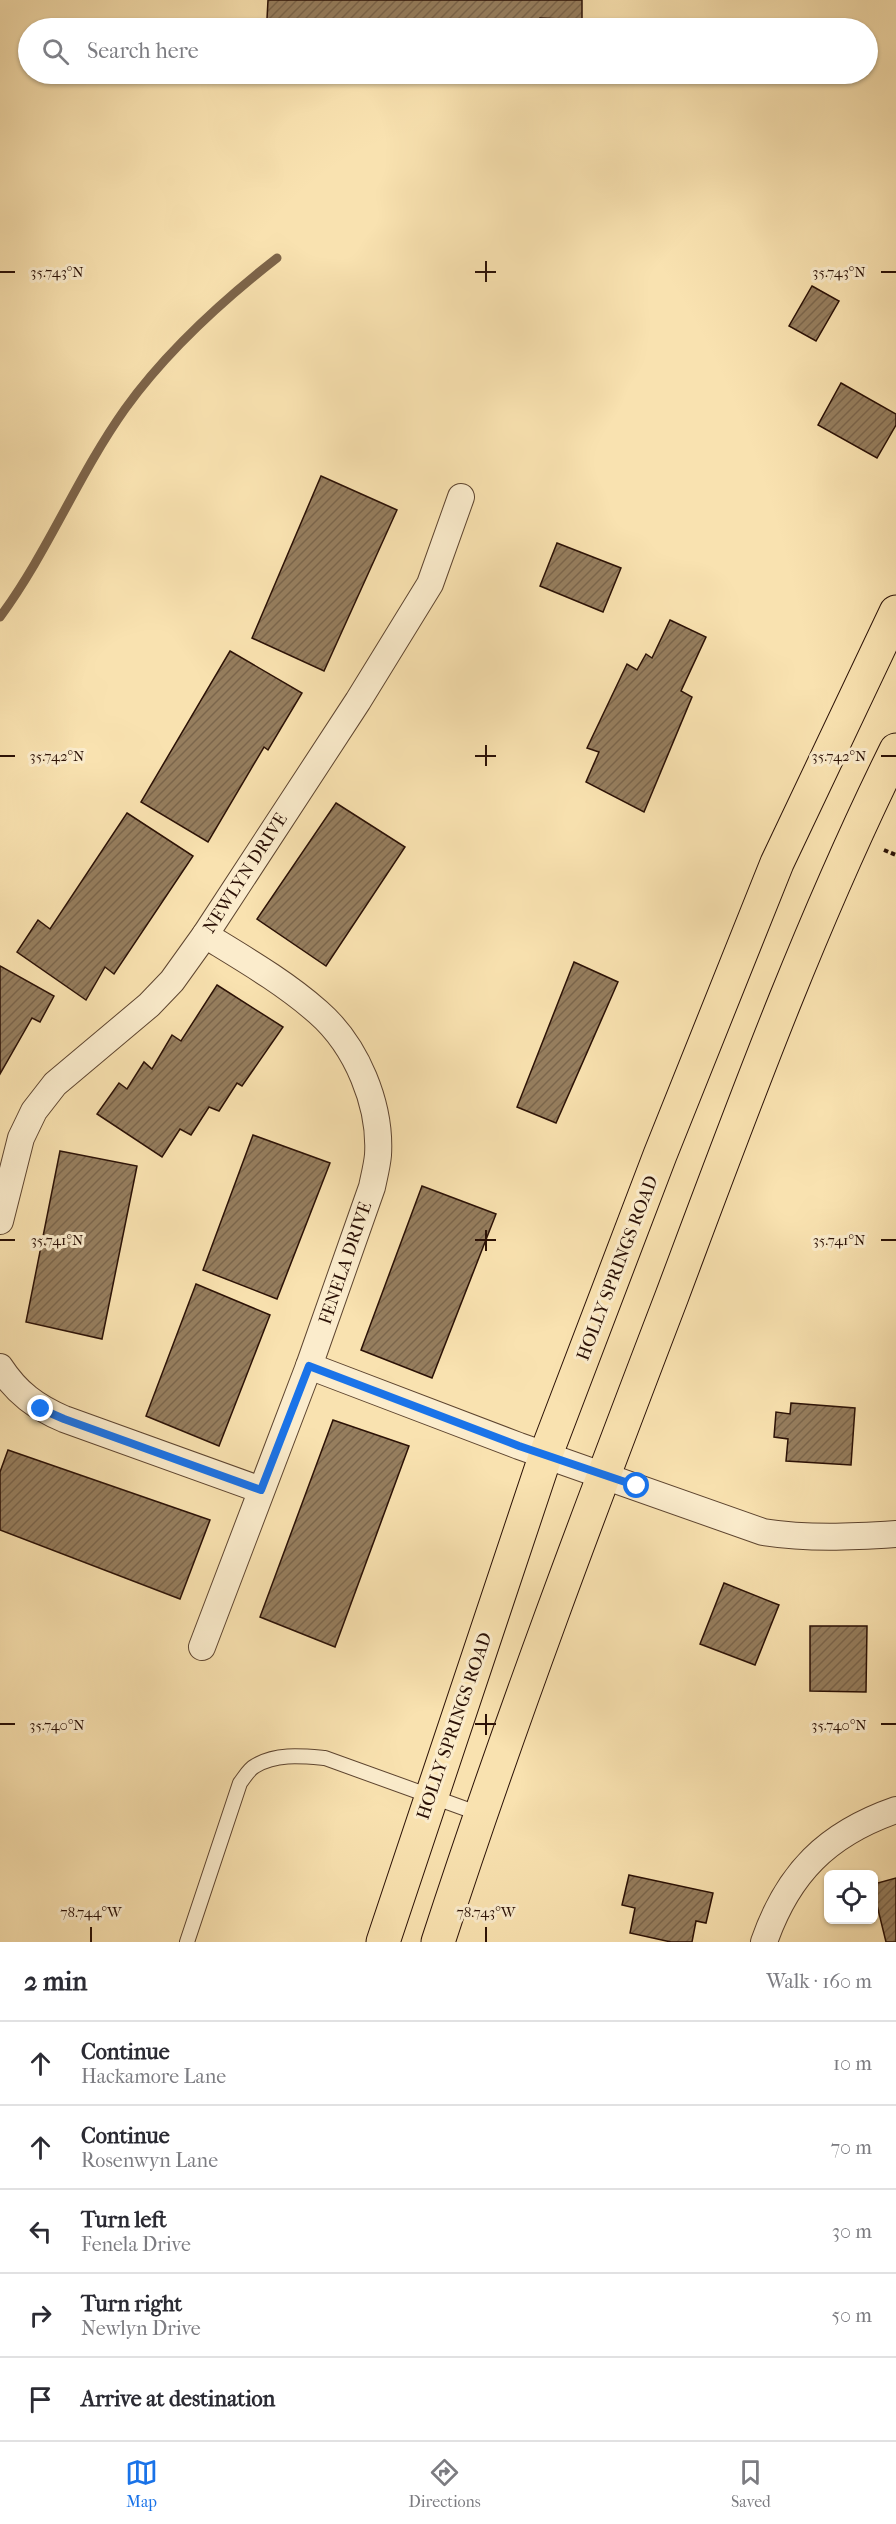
<!DOCTYPE html>
<meta charset="utf-8">
<style>
body{margin:0;font-family:"IM FELL French Canon",serif;background:#f7f7f7;color:#2b2b33}
.controls{position:absolute;right:18px;bottom:18px;display:grid;overflow:hidden;border-radius:9px;box-shadow:0 2px 4px #0004}
.controls button{width:54px;height:54px;display:grid;place-items:center;padding:0;border:0;border-bottom:2px solid #e1e1e2;background:#fff;color:#2b2b33;font:30px sans-serif}
.stop{position:absolute;width:18px;height:18px;margin:-14px;border:4px solid #1a73e8;border-radius:50%;background:#fff}
.stop.end{background:#1a73e8;border-color:#fff;box-shadow:0 2px 6px #0008}
.list{margin:0;padding:0;list-style:none}
h2{display:flex;justify-content:space-between;align-items:center;height:78px;margin:0;padding:0 24px;font-size:26px}
h2 small{font-size:20px;font-weight:400;color:#7c7c81}
.list li{display:grid;grid-template-columns:39px 1fr auto;gap:18px;align-items:center;box-sizing:border-box;height:84px;padding:0 24px;border-top:2px solid #e1e1e2}
.list b{display:block;font-size:22px;white-space:nowrap}
.list p{margin:0;font-size:20px;white-space:nowrap;color:#7c7c81}
.list em{font-size:20px;font-style:normal;color:#7c7c81}
.icon{flex:none;width:33px;height:33px;fill:none;stroke:currentColor;stroke-width:2;stroke-linecap:round;stroke-linejoin:round}
.map{position:relative;flex:none;width:896px;height:1942px;overflow:hidden}
.search{position:absolute;background:#fff;box-shadow:0 2px 4px #0004;left:18px;right:18px;top:18px;height:66px;display:flex;align-items:center;gap:15px;box-sizing:border-box;padding:0 21px;border-radius:33px;color:#7c7c81;font-size:22px}
.sheet{height:498px;background:#fff}
nav{display:flex;justify-content:space-around;align-items:center;box-sizing:border-box;height:84px;border-top:2px solid #e1e1e2;background:#fff;font-size:16px;color:#7c7c81}
nav a{display:grid;justify-items:center;gap:3px}
nav .on{color:#1a73e8}
.map>svg:first-child{display:block}
</style>
<div class="map">
<svg width="896" height="1942" viewBox="0 0 896 1942">
<defs>
<pattern id="building-hatch" width="6" height="6" patternUnits="userSpaceOnUse" patternTransform="scale(1.5)"><rect width="6" height="6" fill="#967e5e"/><path d="M-1 1l2-2M0 6l6-6M5 7l2-2" fill="none" stroke="#7b664c"/></pattern>
</defs>
<rect width="100%" height="100%" fill="#f9e2b0"/>
<filter id="stains"><feTurbulence type="fractalNoise" baseFrequency=".00333" numOctaves="4"/><feColorMatrix values="0 0 0 0 .2 0 0 0 0 .09 0 0 0 0 .02 0 0 0 .5 -.17"/></filter>
<radialGradient id="worn" r=".72"><stop offset=".6" stop-color="#630" stop-opacity="0"/><stop offset="1" stop-color="#630" stop-opacity=".3"/></radialGradient>
<g fill="none" stroke-linecap="round" stroke-linejoin="round">
<path stroke="#7d6449" stroke-width="9" d="M0,617C48,552 78,475 125,409C166,352 222,301 277,258"/>
</g>
<g fill="url(#building-hatch)" stroke="#2b1106" stroke-width="1.5">
<path d="M268,0H582V20L540,18L539,28H317V20L267,19Z"/>
<path d="M356,74H490V80L356,79Z"/>
<path d="M812,286L839,301L816,341L789,326Z"/>
<path d="M841,383L896,414V425L877,458L818,425Z"/>
<path d="M321,476L397,510L324,671L252,638Z"/>
<path d="M557,543L621,568L603,612L540,586Z"/>
<path d="M670,620L706,637L681,691L692,697L644,812L586,782L599,752L587,748L627,664L637,670L646,654L652,658Z"/>
<path d="M230,651L302,693L268,750L264,747L208,842L141,802Z"/>
<path d="M336,803L405,847L326,966L257,919Z"/>
<path d="M127,813L193,856L114,974L105,967L86,1000L17,952L38,920L50,929Z"/>
<path d="M574,962L618,982L556,1123L517,1107Z"/>
<path d="M0,966L54,996L40,1022L32,1018L0,1074Z"/>
<path d="M217,985L283,1027L242,1086L237,1083L219,1111L209,1107L191,1135L180,1129L162,1157L97,1114L119,1083L127,1089L144,1062L152,1069L172,1035L181,1041Z"/>
<path d="M253,1135L330,1163L277,1299L203,1270Z"/>
<path d="M60,1151L137,1166L102,1339L26,1322Z"/>
<path d="M422,1186L496,1214L432,1378L361,1350Z"/>
<path d="M196,1284L270,1315L219,1446L146,1416Z"/>
<path d="M791,1403L855,1408L851,1465L786,1461L788,1439L774,1437L776,1412L790,1414Z"/>
<path d="M333,1420L409,1446L335,1647L260,1617Z"/>
<path d="M8,1450L210,1520L180,1599L0,1530V1472Z"/>
<path d="M724,1583L779,1605L755,1665L700,1644Z"/>
<path d="M810,1626H867L866,1692L810,1691Z"/>
<path d="M629,1875L713,1893L706,1923L696,1921L692,1942H671L630,1933L635,1908L622,1905Z"/>
<path d="M896,1878V1942H886L874,1893V1884Z"/>
</g>
<g fill="none" stroke-linecap="round" stroke-linejoin="round">
<g stroke="#5e4530" stroke-width="16">
<path id="lane" d="M187,1942L240,1783C244,1778 249,1769 255,1766C276,1753 302,1756 325,1758L480,1814"/>
</g>
<g stroke="#5e4530" stroke-width="28">
<g id="street">
<path d="M0,1221L21,1138L34,1111L55,1084L149,1005L172,981L205,935L358,701L430,584L461,497"/>
<path d="M309,1366L519,1446L763,1532C808,1539 851,1537 896,1534"/>
<path d="M0,1367C17,1393 36,1407 64,1419L261,1490"/>
<path d="M202,1647L309,1366L372,1187C374,1177 377,1166 378,1155C381,1105 357,1046 318,1012C284,982 244,959 205,935"/>
<path d="M764,1942C788,1873 827,1834 896,1810"/>
</g>
</g>
<g stroke="#2b1106" stroke-width="35">
<g id="primary">
<path d="M383,1942L546,1454L660,1155L777,863L896,612"/>
<path d="M438,1942C509,1724 590,1510 672,1296C741,1112 809,926 896,750"/>
</g>
</g>
<path stroke="#2b1106" stroke-width="4" stroke-dasharray="4.5 3" stroke-linecap="butt" d="M884,850L896,855"/>
<use href="#lane" stroke="#fbeccc" stroke-width="14"/>
<use href="#street" stroke="#fbeccc" stroke-width="26"/>
<use href="#primary" stroke="#f9e2b0" stroke-width="33"/>
</g>
<g fill="none" stroke-linecap="round" stroke-linejoin="round">
<path stroke="#1a73e8" stroke-width="8" d="M41,1409L64,1419L261,1490L309,1366L519,1446L637,1486"/>
</g>
<path fill="none" stroke="#2b1106" stroke-width="2" d="M486,261V282M0,272H15M475,272H496M881,272H896M486,745V766M0,756H15M475,756H496M881,756H896M486,1230V1251M0,1240H15M475,1240H496M881,1240H896M486,1714V1735M0,1724H15M475,1724H496M881,1724H896M91,1927V1942M486,1927V1942"/>
<g text-anchor="middle" stroke-width="6" stroke-linejoin="round" paint-order="stroke">
<g font-size="18" fill="#2b1106" stroke="#fbeccc">
<text transform="translate(245 873) rotate(-57)" y="6">NEWLYN DRIVE</text>
<text transform="translate(345 1263) rotate(-71)" y="6">FENELA DRIVE</text>
<text transform="translate(617 1268) rotate(-69)" y="6">HOLLY SPRINGS ROAD</text>
<text transform="translate(454 1726) rotate(-71)" y="6">HOLLY SPRINGS ROAD</text>
</g>
</g>
<g font-size="15" text-anchor="middle" fill="#2b1106" stroke="#fbeccc" stroke-width="6" stroke-linejoin="round" paint-order="stroke">
<text x="57" y="277">35.743°N</text>
<text x="839" y="277">35.743°N</text>
<text x="57" y="761">35.742°N</text>
<text x="839" y="761">35.742°N</text>
<text x="57" y="1245">35.741°N</text>
<text x="839" y="1245">35.741°N</text>
<text x="57" y="1730">35.740°N</text>
<text x="839" y="1730">35.740°N</text>
<text x="91" y="1917">78.744°W</text>
<text x="486" y="1917">78.743°W</text>
</g>
<rect width="100%" height="100%" filter="url(#stains)"/>
<rect width="100%" height="100%" fill="url(#worn)"/>
</svg>
<div class="controls">
<button><svg class="icon" aria-label="locate" viewBox="0 0 24 24"><circle cx="12" cy="12" r="6"/><path d="M12 2v4M12 18v4M2 12h4M18 12h4"/></svg></button>
</div>
<div class="stop" style="left:637px;top:1486px"></div>
<div class="stop end" style="left:41px;top:1409px"></div>
<div class="search"><svg class="icon" aria-label="search" viewBox="0 0 24 24"><circle cx="10" cy="10" r="6"/><path d="M15 15l6 6"/></svg>Search here</div>
</div>
<section class="sheet">
<h2>2 min<small>Walk · 160 m</small></h2>
<ul class="list">
<li><svg class="icon" aria-label="ahead" viewBox="0 0 24 24"><path d="M12 20V5M6 11l6-6 6 6"/></svg><div><b>Continue</b><p>Hackamore Lane</p></div><em>10 m</em></li>
<li><svg class="icon" aria-label="ahead" viewBox="0 0 24 24"><path d="M12 20V5M6 11l6-6 6 6"/></svg><div><b>Continue</b><p>Rosenwyn Lane</p></div><em>70 m</em></li>
<li><svg class="icon" aria-label="left" viewBox="0 0 24 24"><path d="M17 20v-9H6M10 6l-5 5 5 5"/></svg><div><b>Turn left</b><p>Fenela Drive</p></div><em>30 m</em></li>
<li><svg class="icon" aria-label="right" viewBox="0 0 24 24"><path d="M7 20v-9h11M14 6l5 5-5 5"/></svg><div><b>Turn right</b><p>Newlyn Drive</p></div><em>50 m</em></li>
<li><svg class="icon" aria-label="arrive" viewBox="0 0 24 24"><path d="M6 21V4h12l-3 4 3 4H6"/></svg><div><b>Arrive at destination</b></div></li>
</ul>
</section>
<nav>
<a class="on"><svg class="icon" aria-label="map" viewBox="0 0 24 24"><path d="M3 6l6-2 6 2 6-2v14l-6 2-6-2-6 2zM9 4v14M15 6v14"/></svg>Map</a>
<a><svg class="icon" aria-label="directions" viewBox="0 0 24 24"><path d="M12 3l9 9-9 9-9-9zM9 14v-3h6M13 9l2 2-2 2"/></svg>Directions</a>
<a><svg class="icon" aria-label="saved" viewBox="0 0 24 24"><path d="M7 4h10v16l-5-4-5 4z"/></svg>Saved</a>
</nav>
